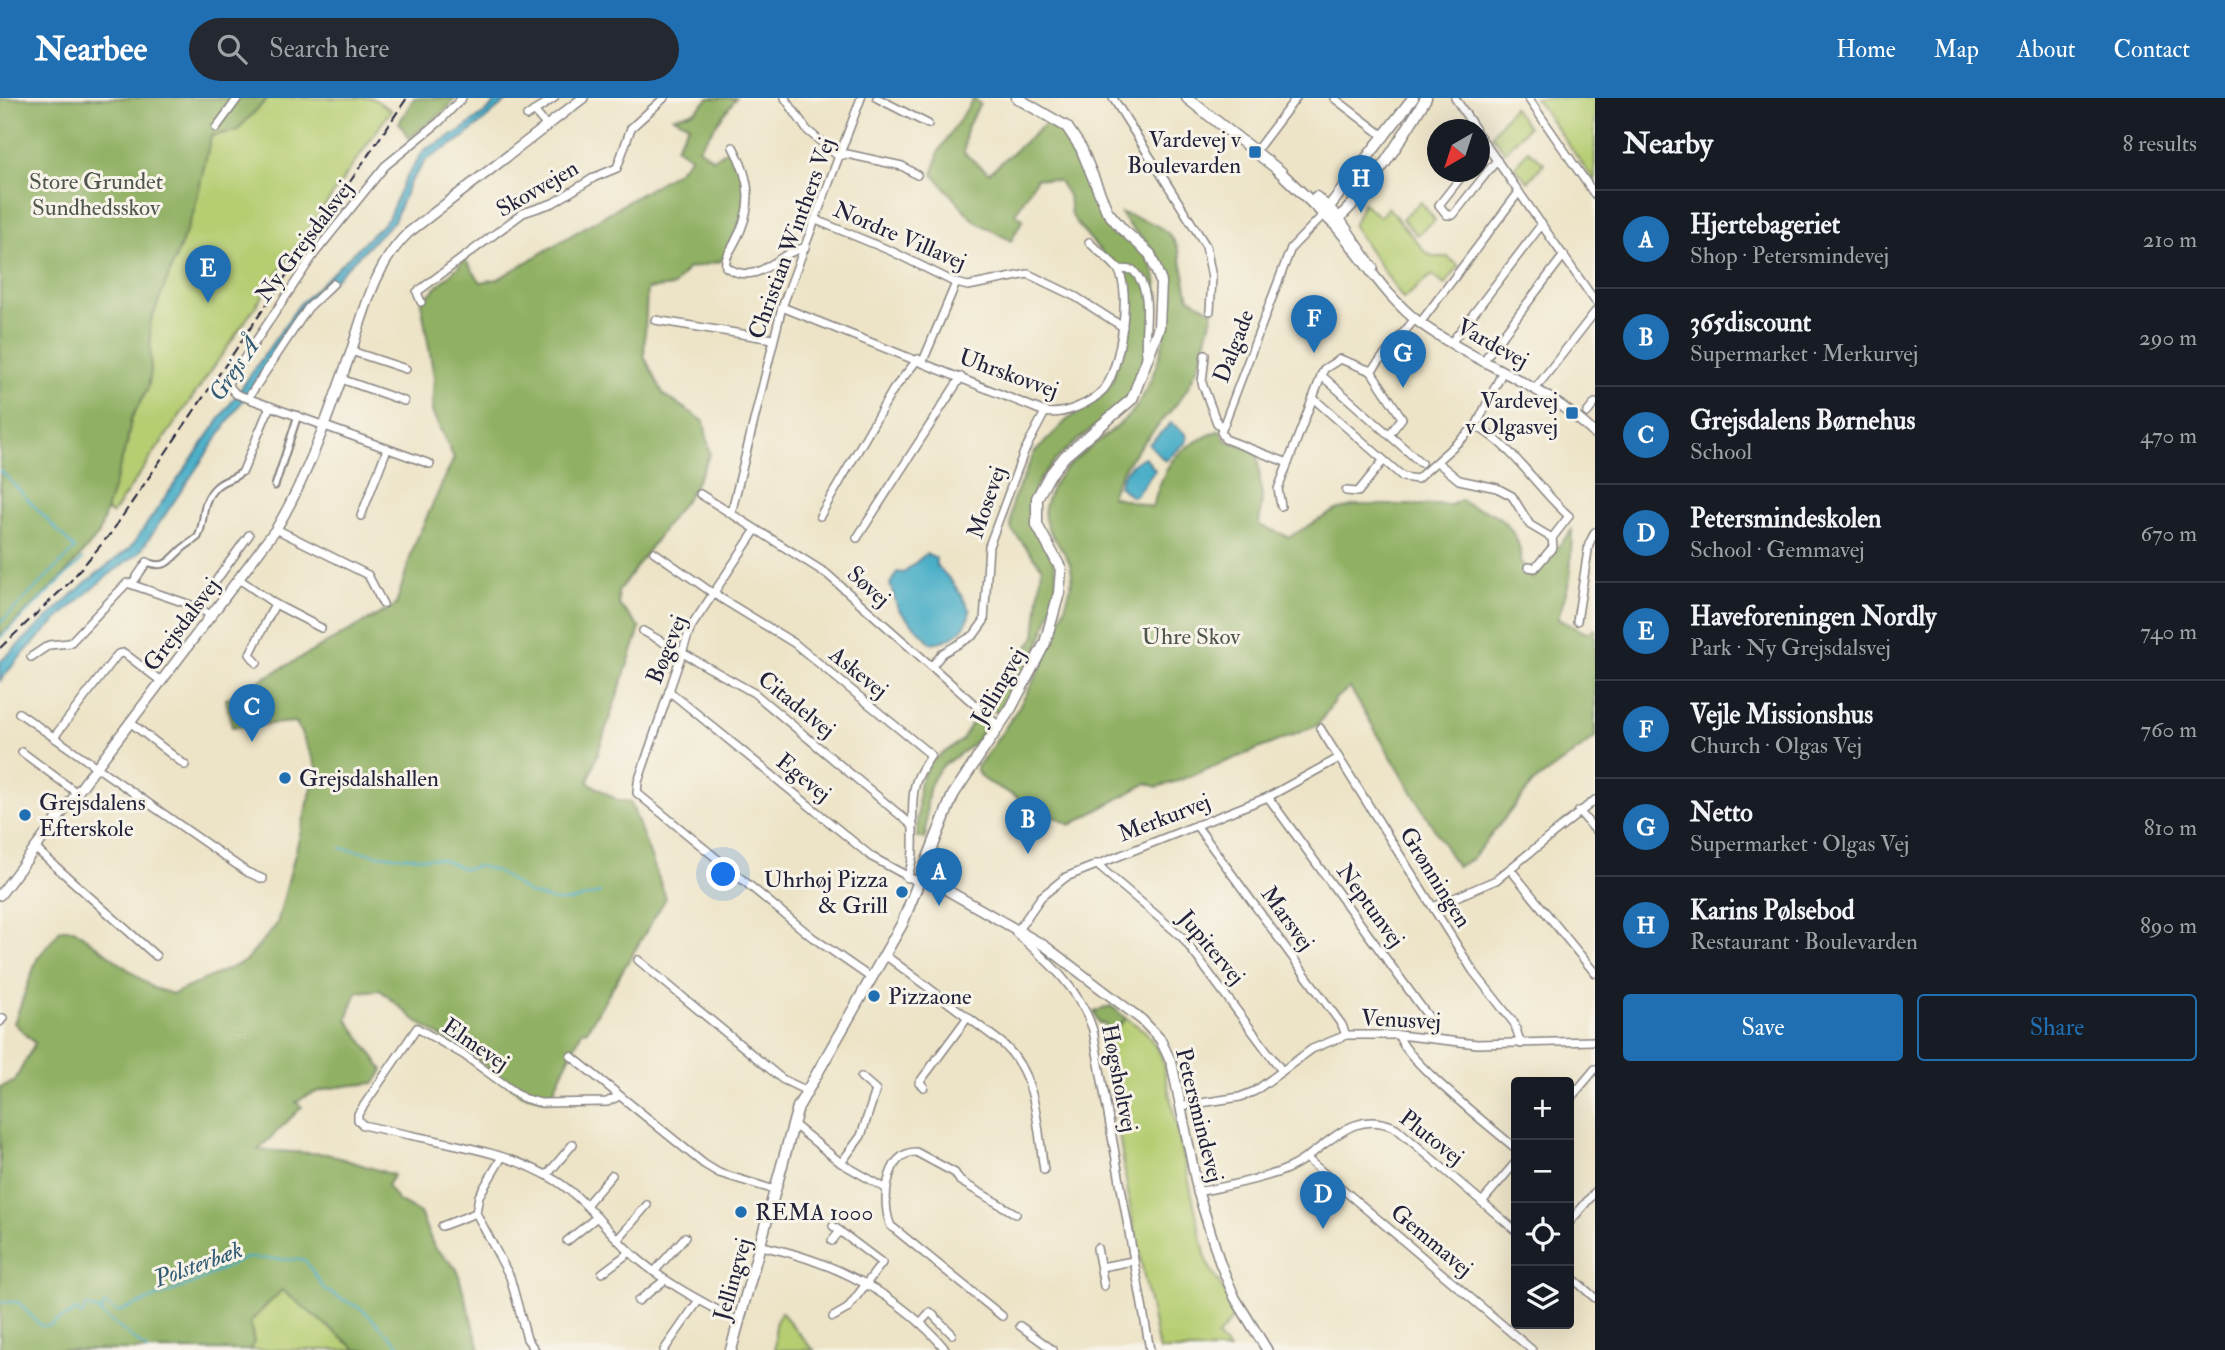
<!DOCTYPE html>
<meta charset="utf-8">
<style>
body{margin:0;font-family:"IM FELL Double Pica",serif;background:#242831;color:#f1f3f6}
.controls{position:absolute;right:21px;bottom:21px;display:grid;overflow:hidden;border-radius:7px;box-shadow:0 7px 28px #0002}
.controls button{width:63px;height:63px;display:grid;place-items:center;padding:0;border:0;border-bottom:2px solid #363941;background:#171b24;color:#f1f3f6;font:35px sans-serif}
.compass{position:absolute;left:1427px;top:21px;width:63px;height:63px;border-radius:50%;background:#171b24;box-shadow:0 7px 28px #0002;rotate:219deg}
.you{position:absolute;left:724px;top:777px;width:24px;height:24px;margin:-18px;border:5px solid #fff;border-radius:50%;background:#1a73e8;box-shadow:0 0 0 10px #1a73e833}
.badge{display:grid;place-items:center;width:46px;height:46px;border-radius:50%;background:#1f6fb2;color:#fff;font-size:23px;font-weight:700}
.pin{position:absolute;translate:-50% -58px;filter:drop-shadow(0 2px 4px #0008)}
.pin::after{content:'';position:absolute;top:37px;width:24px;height:21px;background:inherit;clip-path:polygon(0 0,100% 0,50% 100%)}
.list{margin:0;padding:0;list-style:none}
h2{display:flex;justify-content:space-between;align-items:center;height:91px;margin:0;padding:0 28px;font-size:30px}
h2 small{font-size:23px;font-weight:400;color:#9ea1a6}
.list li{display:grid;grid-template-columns:46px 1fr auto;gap:21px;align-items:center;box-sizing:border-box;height:98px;padding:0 28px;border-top:2px solid #363941}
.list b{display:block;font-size:26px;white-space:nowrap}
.list p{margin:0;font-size:23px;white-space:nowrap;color:#9ea1a6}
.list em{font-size:23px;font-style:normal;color:#9ea1a6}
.actions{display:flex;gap:14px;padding:21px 28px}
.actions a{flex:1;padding:16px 0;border:2px solid #1f6fb2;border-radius:7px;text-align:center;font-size:24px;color:#1f6fb2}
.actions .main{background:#1f6fb2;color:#fff}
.icon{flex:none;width:38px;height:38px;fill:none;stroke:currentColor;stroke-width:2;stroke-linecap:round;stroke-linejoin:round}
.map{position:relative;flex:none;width:1595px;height:1252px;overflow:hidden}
header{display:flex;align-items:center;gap:42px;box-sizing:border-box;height:98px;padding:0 35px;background:#1f6fb2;color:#fff}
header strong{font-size:33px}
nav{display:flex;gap:38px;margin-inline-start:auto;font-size:24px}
.search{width:490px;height:63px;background:#242831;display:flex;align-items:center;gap:18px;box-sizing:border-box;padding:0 24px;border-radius:38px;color:#9ea1a6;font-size:26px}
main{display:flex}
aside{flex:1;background:#171b24}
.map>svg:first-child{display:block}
</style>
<header>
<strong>Nearbee</strong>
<div class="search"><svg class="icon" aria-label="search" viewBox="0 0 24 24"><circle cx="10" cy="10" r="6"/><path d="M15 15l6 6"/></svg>Search here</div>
<nav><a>Home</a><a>Map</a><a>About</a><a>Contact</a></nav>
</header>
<main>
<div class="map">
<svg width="1595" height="1252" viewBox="0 0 1595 1252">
<rect width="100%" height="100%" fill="#f7f3e8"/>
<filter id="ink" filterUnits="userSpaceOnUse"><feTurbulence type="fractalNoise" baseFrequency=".0143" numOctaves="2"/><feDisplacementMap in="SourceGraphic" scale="14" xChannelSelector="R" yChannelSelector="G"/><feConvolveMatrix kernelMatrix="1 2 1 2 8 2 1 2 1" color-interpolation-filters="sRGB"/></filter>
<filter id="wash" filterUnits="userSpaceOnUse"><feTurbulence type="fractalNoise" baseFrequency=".00686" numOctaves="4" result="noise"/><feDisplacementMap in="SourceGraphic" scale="28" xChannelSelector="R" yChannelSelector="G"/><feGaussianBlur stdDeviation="1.57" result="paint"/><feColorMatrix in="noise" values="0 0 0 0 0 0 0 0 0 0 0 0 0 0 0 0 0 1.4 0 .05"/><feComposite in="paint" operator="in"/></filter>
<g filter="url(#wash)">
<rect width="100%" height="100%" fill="#ede4c7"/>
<g fill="#b6cd72" stroke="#6c7856" stroke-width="2">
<path d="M268,0H372L391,12L112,416L105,411L127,345L131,321L148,290L150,225L194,113L211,38L236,33Z"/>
<path d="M1535,0H1595V84Z"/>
<path d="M1513,9L1528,29L1505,54L1492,37Z"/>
<path d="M1528,52L1544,65L1528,84L1515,69Z"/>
<path d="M1421,104L1435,122L1417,137L1402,120Z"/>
<path d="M1363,105L1380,119L1388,109L1426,155L1434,159H1448L1459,168L1445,187L1432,177L1403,201L1353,128Z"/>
<path d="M1126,920L1146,934L1161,957L1207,1165L1237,1215L1217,1239L1229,1252H1159L1131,1115L1105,942Z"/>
<path d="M282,1191L357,1252H251L254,1245L250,1224Z"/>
<path d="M781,1214L811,1250L815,1252H775V1226Z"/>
</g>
<g fill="#90b064" stroke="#596950" stroke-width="2">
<path d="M0,0H268L236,33L211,38L194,113L150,225L151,274L148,290L131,321L127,345L99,436L60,482L0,538Z"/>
<path d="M414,0H455L446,12L409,40L399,25Z"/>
<path d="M709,0H736L699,50L713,61L729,51C760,84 741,129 721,163L687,171L674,188L647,191L644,258L664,297L704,323L710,356L693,391L618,494L619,507L640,530L588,684L619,703H630L666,800L587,932L582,933L549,1002L521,996L477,961L419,925L380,892L357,894L347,921L383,972L375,985C346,988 321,988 296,1004L302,1009L258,1052L327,1056L394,1077L387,1087L398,1103L420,1115L434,1149L457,1171L480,1252H357L282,1192L250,1224L254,1245L251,1252H0V989L14,984L35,945L14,925L37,861L61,831H74L153,890L173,896L246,863L277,826L317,670L296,624L232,629L226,601L396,507L414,447L454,360L432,314L434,279L421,204L465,162L481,184L498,181L677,74L691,59L676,49L689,27L674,19L695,13Z"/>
<path d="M974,0L980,6L966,31L964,55L989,75L1049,23C1086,43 1084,89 1106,121C1117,137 1139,144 1148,161C1161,181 1158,205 1153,227C1149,249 1144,280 1129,297C1100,332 1047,354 1031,400C1021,432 1050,444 1056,472C1062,503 1022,598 996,614L988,611L1035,538L1042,469L1011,431L1012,404L1034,355L1067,322L1102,297L1113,282L1126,232L1130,201L1120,168L1104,157L1077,126L1071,116L1069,99L1059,83L1037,80L1015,116L1023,121L1011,143L973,122L933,76L939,53Z"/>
<path d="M1121,115C1183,132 1176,141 1189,200L1213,213C1206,243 1199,275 1181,300C1157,332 1123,360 1111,398L1152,409C1169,359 1172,354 1220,332L1225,342L1257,353L1262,400L1259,427L1289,439L1336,412L1356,407H1451L1461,402C1470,409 1476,410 1487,413C1506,420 1523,443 1520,463L1532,480L1572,432L1570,481L1558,521L1586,535L1595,531V640L1533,685L1472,761L1457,769L1350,590L1336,600L1318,627L1178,683L1157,689L1147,685L1070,727L986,683L977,674V669C1014,621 1042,575 1062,517C1066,505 1073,488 1072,476C1071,451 1039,434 1045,409C1056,360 1103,347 1133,313C1157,284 1180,203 1164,168C1154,145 1131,136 1121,115Z"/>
<path d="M980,618C993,644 955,655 942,669C921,690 929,716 925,741L917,739L919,686L929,665L962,642L973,623Z"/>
<path d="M1111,908L1126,920L1105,942V926L1099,925L1094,914Z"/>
</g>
<g fill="#48aec7" stroke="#356881" stroke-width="2">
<path d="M499,0H510L463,40L426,62L409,86L394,123L306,209L139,455C94,485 33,541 0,583V564L85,485L130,450L299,207L388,121L403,85L424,52L457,35L486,14Z"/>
<path d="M1171,325L1186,336L1187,343L1165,363L1149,346Z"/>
<path d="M1145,359L1155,372L1135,398H1130L1119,388C1121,376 1133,363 1145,359Z"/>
<path d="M926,456L936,460V467C950,480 962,496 970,513C967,534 950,543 931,545L898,511L890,486L897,474L903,475Z"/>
</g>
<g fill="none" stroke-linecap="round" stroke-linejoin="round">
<g stroke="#48aec7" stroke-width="2">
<path d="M0,372L75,451L0,525"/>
<path d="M0,540L83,461"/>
<path d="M341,750L379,757L441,761L464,771L479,768L496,773L530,796L555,803H571L600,795"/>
<path d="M0,1204H18L41,1228L51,1227C59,1219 68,1220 76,1212L82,1217L86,1208L102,1214L104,1206L118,1214L193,1185L246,1160L305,1162L325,1192L363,1212L404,1252"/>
<path d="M99,1214L148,1252"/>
</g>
</g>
</g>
<g filter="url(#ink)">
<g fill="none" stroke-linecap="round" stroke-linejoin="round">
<g stroke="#888381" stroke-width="9">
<g id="pedestrian">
<path d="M275,388L298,317"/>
<path d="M147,464C167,472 170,461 183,450C188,446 193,443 198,439C206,422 200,406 214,391C222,381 234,382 243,373"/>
</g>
</g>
<g stroke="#888381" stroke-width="10">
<g id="minor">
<path d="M785,0L807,32L838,58"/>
<path d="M877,0L928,26"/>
<path d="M1113,0L1206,148L1212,180L1210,213"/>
<path d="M1334,0L1385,39"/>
<path d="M1455,0L1476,32"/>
<path d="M1528,0L1595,97"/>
<path d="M534,13L547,28"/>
<path d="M527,18L554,0"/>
<path d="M216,30L238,0"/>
<path d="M1479,37L1595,203"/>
<path d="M733,49C751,82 754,109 735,144C731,152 724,160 726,169C760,191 777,153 805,150"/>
<path d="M1255,54L1296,0"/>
<path d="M1479,55L1486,47"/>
<path d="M839,58L847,56L902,68L917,77"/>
<path d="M1465,74L1439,107L1447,117H1453L1497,62"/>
<path d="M816,122L891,153L956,185L968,188L1028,176L1076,199L1123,229"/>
<path d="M1119,171L1133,172C1156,196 1142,229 1146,257"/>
<path d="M421,204L417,194L523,115L553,105L595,79L617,70L631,30L664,0"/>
<path d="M782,209L1045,314C1063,318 1092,305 1104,291C1120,272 1133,190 1117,170C1110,161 1097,153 1089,144"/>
<path d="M655,222L773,241"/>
<path d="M1420,225L1519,94"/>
<path d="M1451,245L1542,126"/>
<path d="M351,253L406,271"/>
<path d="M1205,257L1202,285L1217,325L1222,329"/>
<path d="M1484,262L1564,157"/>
<path d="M923,263L956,185"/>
<path d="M1371,273L1402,320L1389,337"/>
<path d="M1321,277L1421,365"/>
<path d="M341,281L404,303"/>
<path d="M1535,291L1595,214"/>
<path d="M248,300L308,210L333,186"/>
<path d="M1313,300L1403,379L1417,381L1476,328L1503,273"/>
<path d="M1587,315L1595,305"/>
<path d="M1476,328C1515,350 1536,389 1569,418L1552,440L1553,449L1535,470L1528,469"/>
<path d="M1437,364L1459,382L1497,390L1512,398L1530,427L1552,440"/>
<path d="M1288,365L1225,341L1221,334L1291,150L1325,115"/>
<path d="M430,366L236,296L227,286L315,155L385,68L439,24L462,0"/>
<path d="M243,373L270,308"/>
<path d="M1346,393L1358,394L1383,363"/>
<path d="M700,396L827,476L999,628"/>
<path d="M1281,408L1278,391L1324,271L1340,261L1371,273L1415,221"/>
<path d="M731,416L782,209L861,0"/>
<path d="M361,418L387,351"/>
<path d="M820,418L893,292L918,261"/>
<path d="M276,431L368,477L383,506"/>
<path d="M755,433L691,529L638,684L637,695L812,839L871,880"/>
<path d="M857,440L961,279"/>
<path d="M654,454L714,496L794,545L931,657C924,668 916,679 914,692C909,722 919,752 907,780"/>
<path d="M239,481L275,506L321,530"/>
<path d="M132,486L147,464"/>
<path d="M197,509L249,437"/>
<path d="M1577,523L1589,446L1595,434"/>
<path d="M643,533L754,595L913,728"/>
<path d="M31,559L49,547L70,545L127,485L197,509L212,518"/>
<path d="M257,565L250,556L275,506"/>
<path d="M931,569L943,555L974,537L984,523L989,448L1024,354L1045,314"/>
<path d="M669,593L872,759L920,785"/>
<path d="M19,615L247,774L263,781"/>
<path d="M131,625L185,667"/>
<path d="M1320,630L1473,873L1514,925L1521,946"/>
<path d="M54,639L118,556L124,555L162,584"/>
<path d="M22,654L77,695"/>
<path d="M1268,699L1430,921L1435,941"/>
<path d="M1579,713L1595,732"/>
<path d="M1196,727L1342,927L1346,937"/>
<path d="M35,750L156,858"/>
<path d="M1096,766L1182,839L1282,973"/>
<path d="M1510,771L1595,875"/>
<path d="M1433,809L1496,782L1595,702"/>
<path d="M885,857L1002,945C1038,977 1037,1028 1044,1072"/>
<path d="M638,862L782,981L807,993"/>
<path d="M0,924L3,920"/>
<path d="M1399,937C1402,960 1495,1032 1516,1051"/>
<path d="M571,958L704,1066L719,1075L775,1092"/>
<path d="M924,989L919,985L968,919"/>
<path d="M619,998L607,1004L541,1005L523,1000L464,957L417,930L358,1016V1022L363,1027C424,1042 506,1050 558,1084C587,1103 606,1132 631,1155C663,1184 702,1204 740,1224"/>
<path d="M1569,1002L1595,971"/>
<path d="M1181,1008L1240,999L1255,993L1312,951L1346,937H1399L1477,946L1595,943"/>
<path d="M793,1026L841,1065L885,1090"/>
<path d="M502,1059L479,1098L476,1115L510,1179L527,1241L535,1252"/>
<path d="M1306,1060L1532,1252"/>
<path d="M841,1065L861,1038L876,992L861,979"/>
<path d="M547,1077L573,1046"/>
<path d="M1198,1094C1226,1088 1255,1083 1282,1073C1324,1057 1348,1007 1396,1030L1516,1133"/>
<path d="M1482,1104L1516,1064"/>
<path d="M586,1107L612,1077"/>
<path d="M1569,1125L1595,1094"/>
<path d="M442,1128L476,1115"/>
<path d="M618,1141L647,1107"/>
<path d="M567,1143L597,1119"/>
<path d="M832,1143L840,1133"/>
<path d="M762,1148C832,1163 900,1196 946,1252"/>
<path d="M1097,1150L1104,1188"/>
<path d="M1101,1169L1133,1163"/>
<path d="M654,1174L685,1139"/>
<path d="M602,1175L630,1154"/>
<path d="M1569,1177L1595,1200"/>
<path d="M638,1203L665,1182"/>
<path d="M1002,1218L891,1128C881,1107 885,1054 916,1054L955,1075L960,1083L1016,1116"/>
<path d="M833,1219L847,1211L882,1165L833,1128"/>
<path d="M920,1225L930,1214L952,1236"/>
<path d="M1020,1228L1053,1252"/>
<path d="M664,1252L699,1202"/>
<path d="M1150,1252L1093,932C1080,891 1047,862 1016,835L1041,799L1066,779L1268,699L1339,660"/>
</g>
</g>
<g stroke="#888381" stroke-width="12">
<g id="tertiary">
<path d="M1339,120L1373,170"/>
<path d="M1333,125C1362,158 1384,198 1420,225C1476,266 1545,286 1595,336"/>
<path d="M922,778L1045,848L1142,922L1160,941L1172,966L1198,1094L1220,1165L1235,1200L1267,1252"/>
<path d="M0,797L276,431C309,376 329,314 351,254C365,211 375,167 408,135L583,0"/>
</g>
</g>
<g stroke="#888381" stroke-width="13">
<g id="secondary">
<path d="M1187,0L1281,74"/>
<path d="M1278,72L1333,125C1369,95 1402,40 1426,0"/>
<path d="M1316,99L1339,120"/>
<path d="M1325,114L1413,0"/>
<path d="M731,1252L798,1009L902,826L953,697L1011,610L1045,545L1059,495L1061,471L1037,427V400L1049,378L1065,358L1132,301L1159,229L1161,184L1150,156L1122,131L1107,113L1081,50L1067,29L1017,0"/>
</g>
</g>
<use href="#pedestrian" stroke="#fff" stroke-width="5"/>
<use href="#minor" stroke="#fff" stroke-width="7"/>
<use href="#tertiary" stroke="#fff" stroke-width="9"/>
<use href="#secondary" stroke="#fff" stroke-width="10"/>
<path stroke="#22223b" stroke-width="2" stroke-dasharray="10 5" stroke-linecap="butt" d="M0,550L68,486L111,435L407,0"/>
</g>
</g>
<g fill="#1f6fb2" stroke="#f7f3e8" stroke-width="2.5">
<rect x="1248" y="47" width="14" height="14" rx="3.5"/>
<rect x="1565" y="308" width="14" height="14" rx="3.5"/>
<circle cx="285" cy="680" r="7"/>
<circle cx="25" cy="717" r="7"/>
<circle cx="902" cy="794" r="7"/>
<circle cx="874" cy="898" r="7"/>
<circle cx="741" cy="1114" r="7"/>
</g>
<g text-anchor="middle" stroke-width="6" stroke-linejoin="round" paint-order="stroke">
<g font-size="23" fill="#22223b" stroke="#f7f3e8" text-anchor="start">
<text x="1241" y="49" text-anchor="end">Vardevej v<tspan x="1241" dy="26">Boulevarden</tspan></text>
<text x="1558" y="310" text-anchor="end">Vardevej<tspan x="1558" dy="26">v Olgasvej</tspan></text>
<text x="299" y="688">Grejsdalshallen</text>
<text x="39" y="712">Grejsdalens<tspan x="39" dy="26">Efterskole</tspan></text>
<text x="888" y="789" text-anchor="end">Uhrhøj Pizza<tspan x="888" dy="26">&amp; Grill</tspan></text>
<text x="888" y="906">Pizzaone</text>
<text x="755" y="1122">REMA 1000</text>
</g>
<g font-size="23" fill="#4e554c" stroke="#f7f3e8">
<text x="96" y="91">Store Grundet<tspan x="96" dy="26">Sundhedsskov</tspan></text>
<text x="1191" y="546">Uhre Skov</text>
</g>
<g font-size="23" fill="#22223b" stroke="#f7f3e8">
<text transform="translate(537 90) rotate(-30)" y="8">Skovvejen</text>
<text transform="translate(900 137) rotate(23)" y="8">Nordre Villavej</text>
<text transform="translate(791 140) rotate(-70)" y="8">Christian Winthers Vej</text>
<text transform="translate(304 143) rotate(-53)" y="8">Ny Grejsdalsvej</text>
<text transform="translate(1493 245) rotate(29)" y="8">Vardevej</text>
<text transform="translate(1233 248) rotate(-69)" y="8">Dalgade</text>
<text transform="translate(1009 275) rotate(20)" y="8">Uhrskovvej</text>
<text transform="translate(986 404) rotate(-71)" y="8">Mosevej</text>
<text transform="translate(869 488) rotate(42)" y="8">Søvej</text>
<text transform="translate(181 526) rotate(-53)" y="8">Grejsdalsvej</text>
<text transform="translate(666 551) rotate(-68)" y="8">Bøgevej</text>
<text transform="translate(859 574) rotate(39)" y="8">Askevej</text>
<text transform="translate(998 588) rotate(-60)" y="8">Jellingvej</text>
<text transform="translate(797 606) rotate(39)" y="8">Citadelvej</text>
<text transform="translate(804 679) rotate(39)" y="8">Egevej</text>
<text transform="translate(1164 719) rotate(-21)" y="8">Merkurvej</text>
<text transform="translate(1436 779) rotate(58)" y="8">Grønningen</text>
<text transform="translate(1371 807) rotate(54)" y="8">Neptunvej</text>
<text transform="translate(1288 820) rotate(54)" y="8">Marsvej</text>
<text transform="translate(1212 849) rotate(50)" y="8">Jupitervej</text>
<text transform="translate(1401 921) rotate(3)" y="8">Venusvej</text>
<text transform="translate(476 946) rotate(34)" y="8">Elmevej</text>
<text transform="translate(1120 980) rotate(79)" y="8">Høgsholtvej</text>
<text transform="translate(1200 1017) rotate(76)" y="8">Petersmindevej</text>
<text transform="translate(1432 1039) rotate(38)" y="8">Plutovej</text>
<text transform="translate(1432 1142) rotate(40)" y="8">Gemmavej</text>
<text transform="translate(732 1181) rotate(-74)" y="8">Jellingvej</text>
</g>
<g font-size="24" font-style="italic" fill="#315a73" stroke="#f7f3e8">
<text transform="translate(234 271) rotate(-56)" y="8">Grejs Å</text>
<text transform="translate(198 1166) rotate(-20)" y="8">Polsterbæk</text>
</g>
</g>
</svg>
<div class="controls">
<button>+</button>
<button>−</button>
<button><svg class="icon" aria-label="locate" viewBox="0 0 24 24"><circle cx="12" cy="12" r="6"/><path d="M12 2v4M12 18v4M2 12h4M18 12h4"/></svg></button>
<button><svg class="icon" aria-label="layers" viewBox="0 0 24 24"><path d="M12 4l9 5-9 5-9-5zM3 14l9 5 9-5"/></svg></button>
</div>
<svg class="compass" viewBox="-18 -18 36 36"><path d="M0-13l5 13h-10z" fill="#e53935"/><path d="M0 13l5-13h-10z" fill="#9ea1a6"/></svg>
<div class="you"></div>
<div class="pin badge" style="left:939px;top:808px">A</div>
<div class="pin badge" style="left:1028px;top:756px">B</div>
<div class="pin badge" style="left:252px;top:644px">C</div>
<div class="pin badge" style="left:1323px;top:1131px">D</div>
<div class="pin badge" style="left:208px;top:205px">E</div>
<div class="pin badge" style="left:1314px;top:255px">F</div>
<div class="pin badge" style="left:1403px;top:290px">G</div>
<div class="pin badge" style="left:1361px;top:115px">H</div>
</div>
<aside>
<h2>Nearby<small>8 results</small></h2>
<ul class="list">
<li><span class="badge">A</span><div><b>Hjertebageriet</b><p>Shop · Petersmindevej</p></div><em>210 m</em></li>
<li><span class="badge">B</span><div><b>365discount</b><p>Supermarket · Merkurvej</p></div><em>290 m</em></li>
<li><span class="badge">C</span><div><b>Grejsdalens Børnehus</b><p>School</p></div><em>470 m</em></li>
<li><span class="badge">D</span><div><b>Petersmindeskolen</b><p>School · Gemmavej</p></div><em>670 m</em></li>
<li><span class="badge">E</span><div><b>Haveforeningen Nordly</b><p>Park · Ny Grejsdalsvej</p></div><em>740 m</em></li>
<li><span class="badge">F</span><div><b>Vejle Missionshus</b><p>Church · Olgas Vej</p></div><em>760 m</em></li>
<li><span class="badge">G</span><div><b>Netto</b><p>Supermarket · Olgas Vej</p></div><em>810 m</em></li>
<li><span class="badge">H</span><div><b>Karins Pølsebod</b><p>Restaurant · Boulevarden</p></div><em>890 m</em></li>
</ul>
<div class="actions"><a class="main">Save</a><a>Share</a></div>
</aside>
</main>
